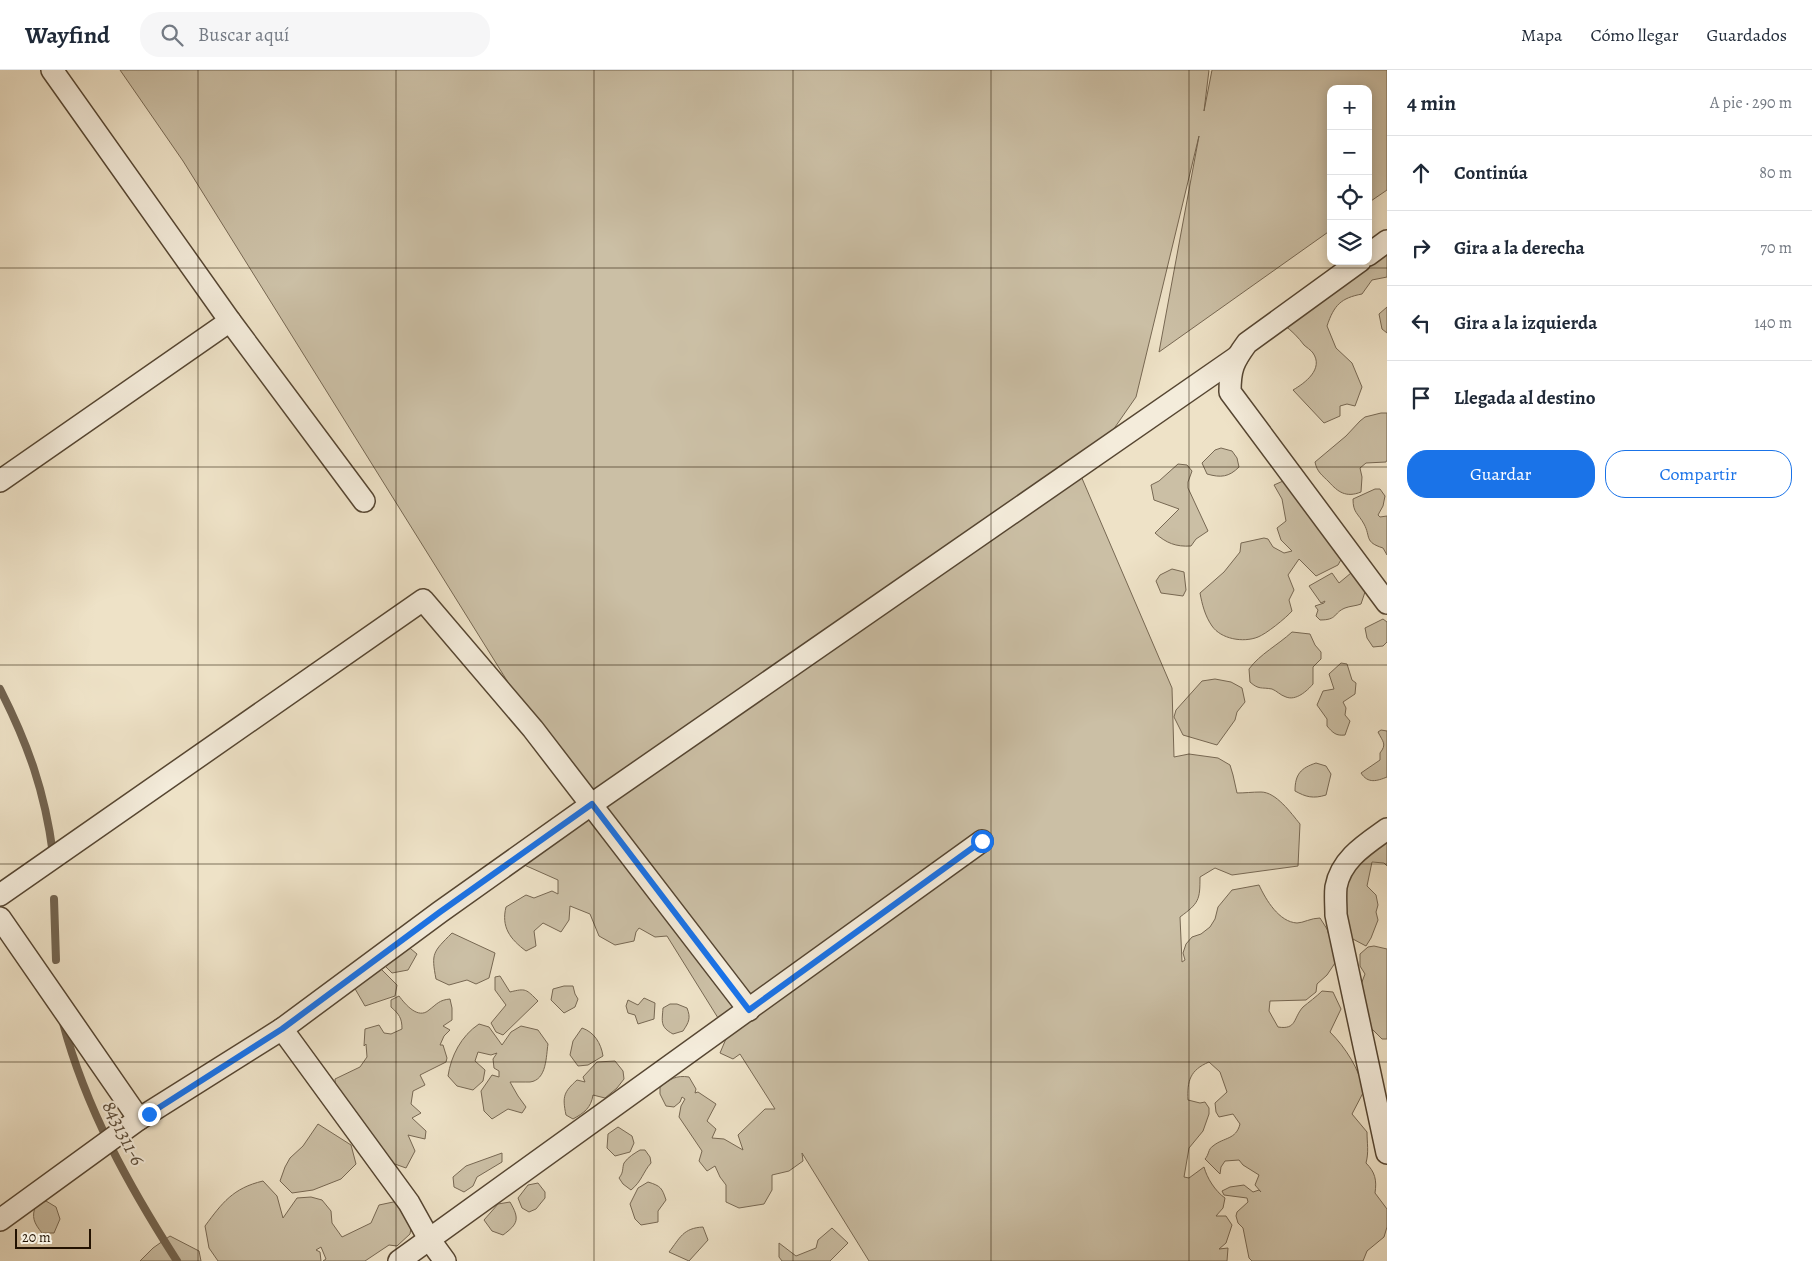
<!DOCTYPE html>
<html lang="es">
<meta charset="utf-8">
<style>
body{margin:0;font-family:Alegreya,serif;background:#f6f6f7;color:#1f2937}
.controls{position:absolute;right:15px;top:15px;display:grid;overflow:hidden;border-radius:10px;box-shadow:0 2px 12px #0003}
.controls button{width:45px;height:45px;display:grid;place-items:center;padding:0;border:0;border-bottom:1px solid #e0e1e3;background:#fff;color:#1f2937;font:25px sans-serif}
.scale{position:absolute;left:15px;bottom:12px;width:76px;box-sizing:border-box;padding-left:5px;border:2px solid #231201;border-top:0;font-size:14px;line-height:18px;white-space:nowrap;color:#231201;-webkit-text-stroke:4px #f4ecdb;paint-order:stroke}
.stop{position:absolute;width:15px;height:15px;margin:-11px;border:4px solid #1a73e8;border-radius:50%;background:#fff}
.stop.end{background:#1a73e8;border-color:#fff;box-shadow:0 1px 5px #0008}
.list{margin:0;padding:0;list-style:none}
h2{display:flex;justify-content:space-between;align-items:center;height:65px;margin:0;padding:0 20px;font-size:21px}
h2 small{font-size:16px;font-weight:400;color:#747a83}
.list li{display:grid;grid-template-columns:32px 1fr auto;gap:15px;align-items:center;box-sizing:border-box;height:75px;padding:0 20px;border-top:1px solid #e0e1e3}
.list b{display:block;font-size:19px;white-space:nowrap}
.list em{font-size:16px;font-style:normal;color:#747a83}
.actions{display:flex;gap:10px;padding:15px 20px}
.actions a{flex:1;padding:11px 0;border:1px solid #1a73e8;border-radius:20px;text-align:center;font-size:18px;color:#1a73e8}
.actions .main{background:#1a73e8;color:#fff}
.icon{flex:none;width:28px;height:28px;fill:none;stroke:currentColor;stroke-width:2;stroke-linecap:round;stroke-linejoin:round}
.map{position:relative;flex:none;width:1387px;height:1191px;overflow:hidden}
header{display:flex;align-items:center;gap:30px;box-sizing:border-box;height:70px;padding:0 25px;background:#fff;border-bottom:1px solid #e0e1e3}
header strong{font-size:24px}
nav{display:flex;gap:28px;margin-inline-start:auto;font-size:18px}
.search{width:350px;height:45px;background:#f6f6f7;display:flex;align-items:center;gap:12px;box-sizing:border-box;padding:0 18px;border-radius:20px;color:#747a83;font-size:19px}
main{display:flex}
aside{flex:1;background:#fff}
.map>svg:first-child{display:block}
</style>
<header>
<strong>Wayfind</strong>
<div class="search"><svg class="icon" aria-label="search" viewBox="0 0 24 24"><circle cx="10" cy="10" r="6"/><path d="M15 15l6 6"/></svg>Buscar aquí</div>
<nav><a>Mapa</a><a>Cómo llegar</a><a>Guardados</a></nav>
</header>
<main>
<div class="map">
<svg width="1387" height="1191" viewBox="0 0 1387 1191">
<rect width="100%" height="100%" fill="#eee2c7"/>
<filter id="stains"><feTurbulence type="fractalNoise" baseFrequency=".004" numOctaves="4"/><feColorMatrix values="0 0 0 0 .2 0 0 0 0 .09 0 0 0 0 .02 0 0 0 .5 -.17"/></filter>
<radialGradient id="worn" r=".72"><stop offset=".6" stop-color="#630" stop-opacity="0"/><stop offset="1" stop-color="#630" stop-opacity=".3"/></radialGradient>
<g fill="#cbbfa5" stroke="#776853">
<path d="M120,0H1209L1204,41L1212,0H1387V120L1368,133V19H1331V160L1159,282L1199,66L1136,327L1081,406L1172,618L1174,687L1189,684L1218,688L1230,695L1233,705L1237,723C1245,723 1252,722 1261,722C1276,722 1291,743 1300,754L1298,796L1232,805L1215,798L1200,807C1200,830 1199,833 1180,847L1182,892L1185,890L1183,883L1186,874L1192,867L1201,864L1210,857L1215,849L1218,837L1232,820L1259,815C1266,830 1279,852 1297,853C1303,853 1311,848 1320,848L1327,859L1337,890L1327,905L1317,914L1316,922L1306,930L1270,931L1269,941L1278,957C1297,960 1293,948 1303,937C1309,932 1316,927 1322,921L1333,922L1341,939L1330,962C1346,978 1359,999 1364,1021L1352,1044L1367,1062C1367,1073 1369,1082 1366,1093C1375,1102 1377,1110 1375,1123L1387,1139V1157L1384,1167L1367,1181L1363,1191H1252L1249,1188L1243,1158L1238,1153L1236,1146L1237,1142L1248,1132L1247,1128L1224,1125L1222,1121L1230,1117L1244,1115L1253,1122L1259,1120L1261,1122L1255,1115L1259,1105L1243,1095L1239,1090L1225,1091L1221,1097L1220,1104L1205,1089C1209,1085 1208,1079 1213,1076C1224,1067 1236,1070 1240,1054L1233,1044L1219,1047L1216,1042L1215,1033L1227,1022L1220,1002L1209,992C1190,1000 1187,1011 1188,1030L1200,1033L1205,1032L1209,1038V1044L1203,1061L1189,1078L1184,1107L1189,1108L1204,1097C1207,1108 1215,1121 1225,1128L1223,1138L1216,1146H1226L1232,1155L1226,1173L1219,1179L1228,1178L1227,1191H869L802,1083L803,1091L789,1101L772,1105V1120L764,1134L739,1138L726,1132V1115L720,1107L715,1096L707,1101L699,1091L702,1081L679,1047L681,1036L685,1029L682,1027L680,1032L674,1037L666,1036L660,1024V1017C670,1009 676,1005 689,1007L696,1019L695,1023L698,1022L716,1034L707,1051L716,1059L712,1068L724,1069L743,1080L738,1065L765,1039H775L740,984L733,989L720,983L728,964L667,866L655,867L639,858L636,862L634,871L615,875L599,866L590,844L570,836L569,850L561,862L543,853L534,861L536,876L526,881C510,869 501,857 506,837L526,825L534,828L552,821L558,824V810L522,794L592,747L183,91Z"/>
<path d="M1387,171V207L1372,210L1362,224C1341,228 1334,235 1327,256L1336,278L1352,293L1362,317L1355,336L1347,334L1340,336V346L1324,353L1293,320C1305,313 1324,299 1313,283C1311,280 1306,277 1304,275C1298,267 1292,261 1284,255Z"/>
<path d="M1387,237V263L1382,259L1379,244Z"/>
<path d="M1381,343H1387V390L1386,392L1366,393L1360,398L1362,407L1361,422C1346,428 1338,422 1329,412C1322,405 1317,402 1315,392L1346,366L1360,351L1365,347Z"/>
<path d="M1221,378L1232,381L1237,388L1239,397C1229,407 1221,408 1207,404L1202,393L1215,380Z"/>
<path d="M1178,394L1187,395L1192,401L1188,412V418L1208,461L1196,469L1191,476C1176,477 1166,473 1155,463L1179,439L1154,430L1151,415L1159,411Z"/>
<path d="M1299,404L1343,486L1338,495L1316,506L1299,489L1288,505L1294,520L1289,530L1292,541C1286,548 1266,564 1258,567C1243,573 1221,569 1212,556C1205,546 1202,534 1200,523L1224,502L1240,482L1241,473L1264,468L1268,469L1273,477L1284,483L1292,481L1281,470L1277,458L1286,451L1282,429L1274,415Z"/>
<path d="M1375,419H1380L1385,426L1383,436L1378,445L1380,447L1387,446V485L1383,478C1364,472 1371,467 1364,454C1358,443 1353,443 1353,429Z"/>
<path d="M1172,499L1184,502L1186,520L1183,526L1161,523L1156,511L1160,505Z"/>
<path d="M1332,503L1339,513L1351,503L1358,505L1366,519L1361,534C1356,536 1350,536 1345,538C1333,543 1338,550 1320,550L1316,546L1318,540L1315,536L1324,533L1325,531L1321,533L1309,516Z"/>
<path d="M1383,549L1387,552V572L1383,576L1373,577L1367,568L1365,558Z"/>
<path d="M1292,562L1310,564L1315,575L1321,582V589L1313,597V614C1307,621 1296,631 1286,627C1280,625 1277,621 1272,619C1261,617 1259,620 1250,612L1249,599C1260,584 1278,575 1292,562Z"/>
<path d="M1341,593L1347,594L1352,610L1356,613L1355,624L1343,632L1346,638L1345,645L1350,651L1345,665C1336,666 1333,663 1327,656V649L1317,635L1323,621L1334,619L1329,604Z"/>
<path d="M1215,609L1231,612L1242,618L1245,632L1237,642L1235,650L1217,675L1183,665L1174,647L1176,640L1202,611Z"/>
<path d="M1381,660L1387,661V707C1377,711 1368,714 1361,703L1380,690V683C1387,674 1383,672 1378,662Z"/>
<path d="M1316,693L1326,696L1331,704L1326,725C1313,729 1306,727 1295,721C1295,704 1301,698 1316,693Z"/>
<path d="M1383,770L1387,773V796L1384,793L1372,792L1367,816L1376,825L1378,835L1376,842L1378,850L1371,868L1366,876L1351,868L1347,860L1348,850L1345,840L1346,796Z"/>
<path d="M452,863L495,883L489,908L476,914L467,910L449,915L436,909C431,883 433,882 452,863Z"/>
<path d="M393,864L417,884L408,900L392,903L381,892Z"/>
<path d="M1374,876L1387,879V969H1382L1370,957L1360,917L1365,904L1360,896V884L1368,877Z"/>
<path d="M378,896L397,915L395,926L365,936L354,917Z"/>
<path d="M500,906L510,922C526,918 526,919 538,931L503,965L496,962L491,953L506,935L495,920V907Z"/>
<path d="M564,916H573L575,924L578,929L575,937L564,943L551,930L553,919Z"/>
<path d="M399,926C405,934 418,950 429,940C437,934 439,930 450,929L452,938V950L443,956L450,960L444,966L440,975H443L447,988L446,992L420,1005L425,1015L413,1021L411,1034L421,1043L412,1048L426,1061L425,1069L408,1065L415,1081L406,1098L392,1093L336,1028L335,1009L360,997L367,987L366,974L364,976L365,959L379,955L384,963L391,964L402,959C402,948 399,944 391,937V930Z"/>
<path d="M644,928L655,933L654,949L638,954L635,945L628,943L626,936L628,930L638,935Z"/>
<path d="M670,934H677L687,938C691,948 689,952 683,961L673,964C660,957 662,952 663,938Z"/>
<path d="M479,954L489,957L502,975L511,962L521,956L538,960L548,974C546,986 547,1010 530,1012C524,1012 516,1012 510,1012L518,1026L526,1037L522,1043L508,1039L492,1049L484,1041L481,1021L492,1005L499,1007V1001L494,998L493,989L497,983L491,985L478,982L475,991L485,1000L483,1011L473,1020L457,1016L448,1006C451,986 461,966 479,954Z"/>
<path d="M582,958C594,962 601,973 603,986L588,995L578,996L570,985L573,971Z"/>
<path d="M615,991L623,1001L624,1009L617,1018L605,1028L593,1025C591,1038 584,1043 573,1049L566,1045C562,1026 564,1022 577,1010L585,1012L583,1007L597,992Z"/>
<path d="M318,1054L351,1075L356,1094L341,1109L313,1120L292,1123L280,1111L285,1097L290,1088L303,1076Z"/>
<path d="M618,1057L632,1066L634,1073L630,1082L615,1086L607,1078L608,1064Z"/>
<path d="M640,1080H645L650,1087L651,1093C643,1102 642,1111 631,1120L623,1114L619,1108C624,1102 622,1098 624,1093C628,1087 635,1083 640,1080Z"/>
<path d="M502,1083V1092L477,1107L473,1116L464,1122L454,1117L453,1107L466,1096Z"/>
<path d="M263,1111L277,1126L283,1148L297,1128L311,1127L322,1130L331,1141L332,1153L342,1167L371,1153L379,1135L398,1131L413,1147L410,1164L397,1176L389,1175L365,1191H323L326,1189L321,1177L316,1180L320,1182L321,1191H218L209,1178L205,1156C222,1133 233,1118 263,1111Z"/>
<path d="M648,1112C661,1116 662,1118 666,1130L658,1141V1152L641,1155L635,1149L630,1134L638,1118Z"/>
<path d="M538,1113L545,1122V1128L536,1139L529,1142L522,1138L518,1128L528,1115Z"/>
<path d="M46,1131L56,1137L60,1149L54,1163H42C34,1153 31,1147 36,1135Z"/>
<path d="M510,1132C520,1149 518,1154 503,1165L492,1161L484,1150L498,1134Z"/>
<path d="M703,1157L708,1170L689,1191L669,1182C680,1168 683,1158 703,1157Z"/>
<path d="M832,1158L848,1173L830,1191H782L779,1187V1173L796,1186L816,1178L818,1170Z"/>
<path d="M170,1166L199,1181L201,1191H140L153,1178Z"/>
</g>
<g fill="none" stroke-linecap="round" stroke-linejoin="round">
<g stroke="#736450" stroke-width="8">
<path d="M0,619C28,674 45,722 53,784"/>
<path d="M54,829L56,890"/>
<path d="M63,953C86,1039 129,1116 177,1191"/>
</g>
<g stroke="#564632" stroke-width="24">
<g id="minor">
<path d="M52,0L230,251L364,431"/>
<path d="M1368,185L1387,171"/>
<path d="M1360,191L1247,273C1233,292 1230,299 1230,322L1387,533"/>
<path d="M0,411L230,251"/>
<path d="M1387,759C1366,774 1341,789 1336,817C1335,826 1336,836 1336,845L1387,1083"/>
<path d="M0,825L423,530L533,659L749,940"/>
<path d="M0,848L139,1049L282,959L440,842L592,734L1237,287"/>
<path d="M282,959L409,1133L429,1169L445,1191"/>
<path d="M0,1150L139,1049"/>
<path d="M399,1191L982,771"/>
</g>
</g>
<use href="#minor" stroke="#f4ecdb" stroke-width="21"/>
</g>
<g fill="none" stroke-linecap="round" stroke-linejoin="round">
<path stroke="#1a73e8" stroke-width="6" d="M149,1044L282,959L440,842L592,734L749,940L982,771"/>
</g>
<path fill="none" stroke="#231201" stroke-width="1" stroke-opacity="0.55" d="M198,0V1191M396,0V1191M594,0V1191M793,0V1191M991,0V1191M1189,0V1191M0,198H1387M0,397H1387M0,595H1387M0,794H1387M0,992H1387"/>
<g text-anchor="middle" stroke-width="4" stroke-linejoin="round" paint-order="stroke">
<g font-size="20" font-style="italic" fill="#5f503c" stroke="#f4ecdb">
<text transform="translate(124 1063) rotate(63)" y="7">8431311-6</text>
</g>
</g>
<rect width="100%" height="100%" filter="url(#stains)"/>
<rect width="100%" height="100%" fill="url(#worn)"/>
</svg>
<div class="controls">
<button>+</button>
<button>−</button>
<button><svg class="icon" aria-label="locate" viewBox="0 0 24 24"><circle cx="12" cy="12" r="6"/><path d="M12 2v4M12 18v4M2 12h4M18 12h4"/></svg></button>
<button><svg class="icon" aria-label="layers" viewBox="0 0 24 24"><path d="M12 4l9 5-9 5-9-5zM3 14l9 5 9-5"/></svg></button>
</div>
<div class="scale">20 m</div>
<div class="stop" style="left:982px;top:771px"></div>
<div class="stop end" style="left:149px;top:1044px"></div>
</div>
<aside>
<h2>4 min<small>A pie · 290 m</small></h2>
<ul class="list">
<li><svg class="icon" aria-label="ahead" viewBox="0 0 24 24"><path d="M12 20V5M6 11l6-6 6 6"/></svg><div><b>Continúa</b></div><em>80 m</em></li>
<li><svg class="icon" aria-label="right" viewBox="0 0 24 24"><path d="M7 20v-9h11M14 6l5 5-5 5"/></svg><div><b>Gira a la derecha</b></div><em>70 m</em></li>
<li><svg class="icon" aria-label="left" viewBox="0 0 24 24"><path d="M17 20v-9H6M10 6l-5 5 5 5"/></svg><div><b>Gira a la izquierda</b></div><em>140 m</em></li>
<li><svg class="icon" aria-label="arrive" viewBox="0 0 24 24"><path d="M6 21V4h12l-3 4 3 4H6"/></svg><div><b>Llegada al destino</b></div></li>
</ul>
<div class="actions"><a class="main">Guardar</a><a>Compartir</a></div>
</aside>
</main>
